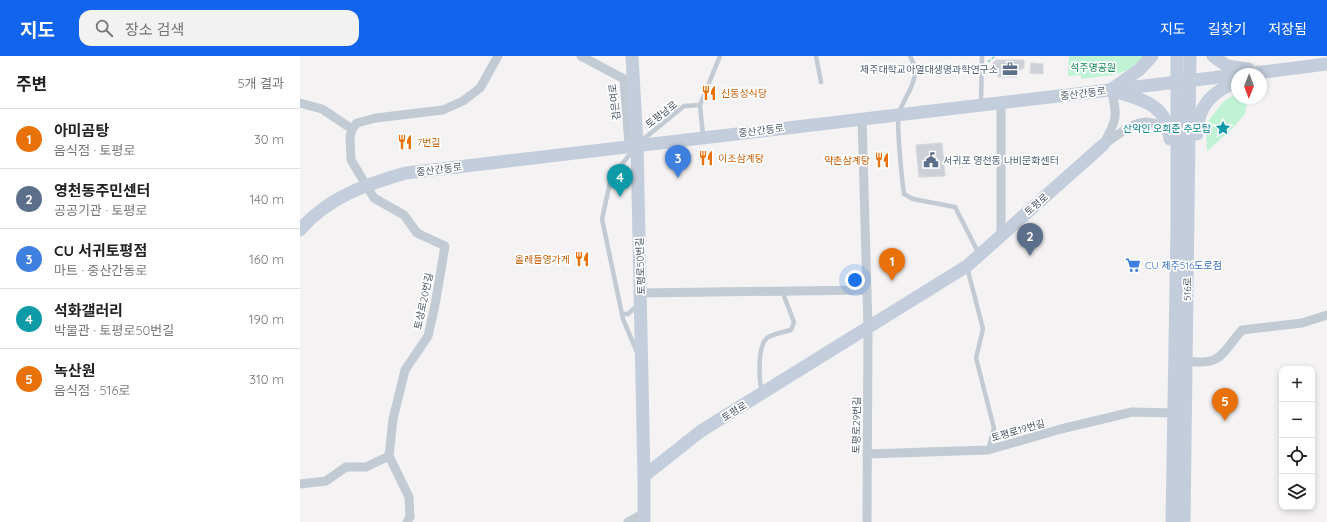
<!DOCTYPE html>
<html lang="ko">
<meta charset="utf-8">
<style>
body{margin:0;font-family:Quicksand,"Noto Sans KR",sans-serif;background:#f2f2f2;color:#222}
.controls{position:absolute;right:12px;bottom:12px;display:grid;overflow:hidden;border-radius:8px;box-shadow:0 2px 6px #0003}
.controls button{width:36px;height:36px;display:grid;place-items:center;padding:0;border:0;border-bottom:1px solid #e0e0e0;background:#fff;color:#222;font:20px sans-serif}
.compass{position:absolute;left:931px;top:12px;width:36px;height:36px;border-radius:50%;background:#fff;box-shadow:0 2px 6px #0003;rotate:181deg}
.you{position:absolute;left:555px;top:224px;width:14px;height:14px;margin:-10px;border:3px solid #fff;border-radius:50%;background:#1a73e8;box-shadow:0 0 0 6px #1a73e833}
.badge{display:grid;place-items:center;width:26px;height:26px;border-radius:50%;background:#1264ed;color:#fff;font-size:13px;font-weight:700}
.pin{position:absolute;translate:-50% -33px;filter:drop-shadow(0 1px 2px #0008)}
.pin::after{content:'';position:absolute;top:21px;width:14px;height:12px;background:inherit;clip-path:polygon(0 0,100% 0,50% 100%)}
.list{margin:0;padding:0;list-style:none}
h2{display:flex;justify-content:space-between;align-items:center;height:52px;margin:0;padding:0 16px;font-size:17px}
h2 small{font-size:13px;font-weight:400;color:#767676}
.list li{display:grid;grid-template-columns:26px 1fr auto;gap:12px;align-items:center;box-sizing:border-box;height:60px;padding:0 16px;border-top:1px solid #e0e0e0}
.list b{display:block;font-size:15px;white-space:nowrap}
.list p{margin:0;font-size:13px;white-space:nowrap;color:#767676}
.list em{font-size:13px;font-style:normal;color:#767676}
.icon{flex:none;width:22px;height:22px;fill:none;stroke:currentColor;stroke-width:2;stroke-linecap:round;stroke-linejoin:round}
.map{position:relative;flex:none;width:1027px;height:466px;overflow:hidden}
header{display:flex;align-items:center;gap:24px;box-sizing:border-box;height:56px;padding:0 20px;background:#1264ed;color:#fff}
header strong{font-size:19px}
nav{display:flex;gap:22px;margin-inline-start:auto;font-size:14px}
.search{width:280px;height:36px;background:#f2f2f2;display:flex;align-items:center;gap:10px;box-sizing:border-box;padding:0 14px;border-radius:12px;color:#767676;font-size:15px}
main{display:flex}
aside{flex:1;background:#fff}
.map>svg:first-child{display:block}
</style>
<header>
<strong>지도</strong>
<div class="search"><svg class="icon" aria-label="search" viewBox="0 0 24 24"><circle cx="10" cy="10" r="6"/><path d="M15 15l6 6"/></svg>장소 검색</div>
<nav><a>지도</a><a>길찾기</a><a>저장됨</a></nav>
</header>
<main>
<aside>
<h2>주변<small>5개 결과</small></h2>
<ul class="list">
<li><span class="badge" style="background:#e8710a">1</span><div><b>아미곰탕</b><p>음식점 · 토평로</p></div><em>30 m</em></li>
<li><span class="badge" style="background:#5c6f8a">2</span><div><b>영천동주민센터</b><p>공공기관 · 토평로</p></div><em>140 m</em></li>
<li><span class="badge" style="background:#3f7fe0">3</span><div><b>CU 서귀토평점</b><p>마트 · 중산간동로</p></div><em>160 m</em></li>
<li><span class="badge" style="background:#0f9aa8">4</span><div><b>석화갤러리</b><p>박물관 · 토평로50번길</p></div><em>190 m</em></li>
<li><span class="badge" style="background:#e8710a">5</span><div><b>녹산원</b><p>음식점 · 516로</p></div><em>310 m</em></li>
</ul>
</aside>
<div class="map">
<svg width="1027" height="466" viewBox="0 0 1027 466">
<rect width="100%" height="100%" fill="#f4f2f2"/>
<g fill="#c0f2d6">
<path d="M769,0H844L831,13L812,19L781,23V19L768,20Z"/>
<path d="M937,36V42H948L945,58L933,72L907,95L906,68L923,46Z"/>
</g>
<g fill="#cdd0d6" stroke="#d5d7dd">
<path d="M696,4H724V12L717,15V21H698V16L691,9Z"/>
<path d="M731,7L743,8V18L730,17Z"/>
<path d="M642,87L645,120L619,121L616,89Z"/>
</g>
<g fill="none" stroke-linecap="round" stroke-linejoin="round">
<path stroke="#76d2aa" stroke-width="1.5" stroke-dasharray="3 2" stroke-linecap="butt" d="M688,6L695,0"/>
<g stroke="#c2cbd3" stroke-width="4.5">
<path d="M516,0L521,26"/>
<path d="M610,0C623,23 606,36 599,57C596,65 602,125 604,138L613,143L655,151L679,198"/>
<path d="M681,48L682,0"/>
<path d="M403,80L400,49L420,0"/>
<path d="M340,86L384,50L400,49"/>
<path d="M334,93L311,122L302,163L323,263L337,296"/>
<path d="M667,211L683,273L676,302L694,372L688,394"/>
<path d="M322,258H328L337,250"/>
<path d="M462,336C459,325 457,290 467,282C472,278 484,276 491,274L494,266L482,235"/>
</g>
<g stroke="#c2cbd3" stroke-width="9">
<path d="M281,0L324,23L329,89"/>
<path d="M0,47L22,53L52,73"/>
<path d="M562,62L568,272L567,466"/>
<path d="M804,87C817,64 818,59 811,34"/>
<path d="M803,89C826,74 846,52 868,78"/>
<path d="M701,179V47"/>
<path d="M341,237L567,234"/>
<path d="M886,305C922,310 921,298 942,274L1002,267L1027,259"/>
<path d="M567,398L688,394L761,373L832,356L873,357"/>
<path d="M0,428L26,425L46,411H66L89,400"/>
<path d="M107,466L110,461L109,441L89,400L93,363L105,314L128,280L135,249L145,190L117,177L104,159L74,142L51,104L50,81L52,73L57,67L76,62L143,54L163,45L180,32L198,0"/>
<path d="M328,466L343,458"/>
</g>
<g stroke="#c4cddb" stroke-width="13">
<path d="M332,0L337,88L344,420"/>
<path d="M913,0L927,10L948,13"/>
<path d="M947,18L1027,8"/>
<path d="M812,33L839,14L852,0"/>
<path d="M814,35C843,44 867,48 870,83"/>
<path d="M897,78C898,50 911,36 937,26"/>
<path d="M0,174C28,141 67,128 106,117L937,19"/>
<path d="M344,466V420L401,375L667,210L803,89"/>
<path d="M872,466L877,172V0"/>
<path d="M884,466L890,0"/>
</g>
</g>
<defs>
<g id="office-bare" transform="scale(1.2)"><path d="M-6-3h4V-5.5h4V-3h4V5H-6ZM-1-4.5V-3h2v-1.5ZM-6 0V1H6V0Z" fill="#5c6f8a" stroke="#fff" stroke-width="2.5" paint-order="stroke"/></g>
<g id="restaurant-bare" transform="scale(1.2)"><path d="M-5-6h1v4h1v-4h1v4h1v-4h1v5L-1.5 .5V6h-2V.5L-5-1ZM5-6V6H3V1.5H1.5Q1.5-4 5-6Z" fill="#e8710a" stroke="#fff" stroke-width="2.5" paint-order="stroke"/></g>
<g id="sight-bare" transform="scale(1.2)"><path d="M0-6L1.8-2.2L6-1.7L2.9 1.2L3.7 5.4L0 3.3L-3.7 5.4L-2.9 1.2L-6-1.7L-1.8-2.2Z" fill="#0f9aa8" stroke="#fff" stroke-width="2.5" paint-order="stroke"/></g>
<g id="civic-bare" transform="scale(1.2)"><path d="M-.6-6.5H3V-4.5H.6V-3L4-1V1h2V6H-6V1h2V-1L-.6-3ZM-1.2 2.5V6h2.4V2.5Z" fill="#5c6f8a" stroke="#fff" stroke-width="2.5" paint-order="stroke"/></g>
<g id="supermarket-bare" transform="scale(1.2)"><path d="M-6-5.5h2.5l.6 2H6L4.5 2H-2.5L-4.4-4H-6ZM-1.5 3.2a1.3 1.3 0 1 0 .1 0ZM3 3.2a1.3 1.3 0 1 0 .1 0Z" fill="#3f7fe0" stroke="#fff" stroke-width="2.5" paint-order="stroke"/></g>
</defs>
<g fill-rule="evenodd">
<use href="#office-bare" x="710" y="13"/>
<use href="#restaurant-bare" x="409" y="37"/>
<use href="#sight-bare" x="923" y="72"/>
<use href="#restaurant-bare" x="105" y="86"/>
<use href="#restaurant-bare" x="406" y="102"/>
<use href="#restaurant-bare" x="582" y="104"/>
<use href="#civic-bare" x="631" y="104"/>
<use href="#restaurant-bare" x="282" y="203"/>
<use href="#supermarket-bare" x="833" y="209"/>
</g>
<g text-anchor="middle" stroke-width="3.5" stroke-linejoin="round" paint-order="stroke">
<g font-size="10" fill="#148755" stroke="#fff">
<text x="793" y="15">석주명공원</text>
</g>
<g font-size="10" fill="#4e5e75" stroke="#fff" text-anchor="end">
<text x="698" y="17">제주대학교아열대생명과학연구소</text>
<text x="643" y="108" text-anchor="start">서귀포 영천동 나비문화센터</text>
</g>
<g font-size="10" fill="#c56008" stroke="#fff" text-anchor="start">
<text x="421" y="41">신동성식당</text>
<text x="117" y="90">7번길</text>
<text x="418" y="106">이조삼계탕</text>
<text x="570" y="108" text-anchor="end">약촌삼계탕</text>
<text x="270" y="207" text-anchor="end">올레들영가게</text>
</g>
<g font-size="10" fill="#485360" stroke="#fff">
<text transform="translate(783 37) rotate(-7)" y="4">중산간동로</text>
<text transform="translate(314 46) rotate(-97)" y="4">검은여로</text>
<text transform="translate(361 58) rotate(-38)" y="4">토평남로</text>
<text transform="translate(461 74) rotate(-7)" y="4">중산간동로</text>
<text transform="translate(139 113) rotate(-7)" y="4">중산간동로</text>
<text transform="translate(736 148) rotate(-41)" y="4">토평로</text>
<text transform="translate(340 210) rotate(-92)" y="4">토평로50번길</text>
<text transform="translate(887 233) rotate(-89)" y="4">516로</text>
<text transform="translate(123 245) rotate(-78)" y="4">토상로20번길</text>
<text transform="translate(434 355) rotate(-32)" y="4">토평로</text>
<text transform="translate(556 369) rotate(-89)" y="4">토평로29번길</text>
<text transform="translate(718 374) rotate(-16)" y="4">토평로19번길</text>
</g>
<g font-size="10" fill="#0d838f" stroke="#fff" text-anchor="end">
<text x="911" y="76">산악인 오희준 추모탑</text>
</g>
<g font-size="10" fill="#366cbe" stroke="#fff" text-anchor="start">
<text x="845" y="213">CU 제주516도로점</text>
</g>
</g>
</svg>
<div class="controls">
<button>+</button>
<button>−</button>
<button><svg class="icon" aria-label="locate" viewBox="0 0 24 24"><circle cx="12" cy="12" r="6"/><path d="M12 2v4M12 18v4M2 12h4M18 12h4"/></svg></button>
<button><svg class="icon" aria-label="layers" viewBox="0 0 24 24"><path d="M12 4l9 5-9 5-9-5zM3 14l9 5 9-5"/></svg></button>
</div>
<svg class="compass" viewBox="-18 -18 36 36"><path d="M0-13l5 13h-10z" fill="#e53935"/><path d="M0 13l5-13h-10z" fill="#767676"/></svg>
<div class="you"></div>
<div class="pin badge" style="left:592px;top:225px;background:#e8710a">1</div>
<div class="pin badge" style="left:730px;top:200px;background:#5c6f8a">2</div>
<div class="pin badge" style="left:378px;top:122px;background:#3f7fe0">3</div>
<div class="pin badge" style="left:320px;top:141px;background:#0f9aa8">4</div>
<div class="pin badge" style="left:925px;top:365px;background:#e8710a">5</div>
</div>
</main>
